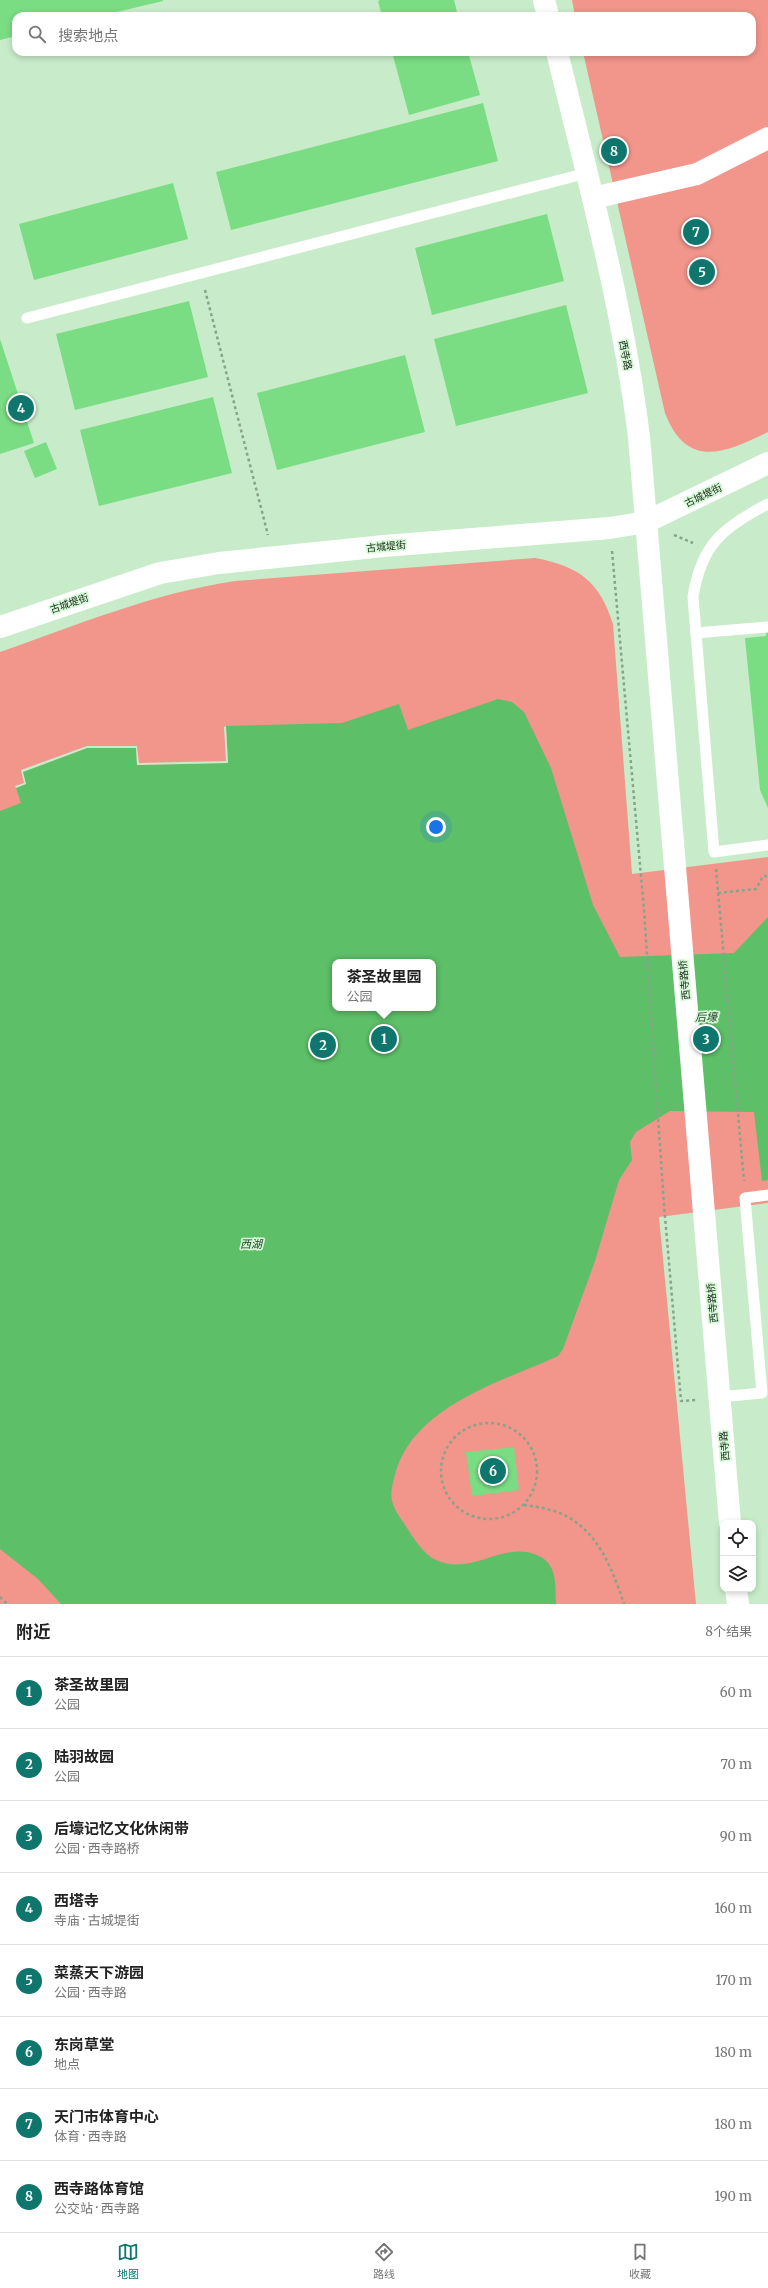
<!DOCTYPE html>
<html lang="zh">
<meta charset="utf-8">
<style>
body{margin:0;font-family:Merriweather,"Noto Sans SC",serif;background:#f6f6f6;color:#222}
.controls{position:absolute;right:12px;bottom:12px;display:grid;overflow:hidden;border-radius:8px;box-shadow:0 2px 6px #0003}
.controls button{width:36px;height:36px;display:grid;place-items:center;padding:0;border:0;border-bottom:1px solid #e0e0e0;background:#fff;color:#222;font:20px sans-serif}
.you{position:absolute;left:436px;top:827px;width:14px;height:14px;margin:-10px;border:3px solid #fff;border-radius:50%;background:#1a73e8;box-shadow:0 0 0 6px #1a73e833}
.badge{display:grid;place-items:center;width:26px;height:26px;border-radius:50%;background:#0f766e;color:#fff;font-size:13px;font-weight:700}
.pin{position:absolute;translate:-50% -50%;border:2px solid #fff;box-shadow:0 1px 4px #0006}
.popup{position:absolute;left:332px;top:959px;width:104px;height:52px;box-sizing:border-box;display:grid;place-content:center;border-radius:8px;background:#fff;filter:drop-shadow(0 1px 3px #0005);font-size:13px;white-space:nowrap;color:#767676}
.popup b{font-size:15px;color:#222}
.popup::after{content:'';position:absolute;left:50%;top:100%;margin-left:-8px;border:8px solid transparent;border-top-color:#fff}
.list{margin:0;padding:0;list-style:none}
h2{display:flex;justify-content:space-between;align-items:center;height:52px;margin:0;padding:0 16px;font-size:17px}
h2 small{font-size:13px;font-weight:400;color:#767676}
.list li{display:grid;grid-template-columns:26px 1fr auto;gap:12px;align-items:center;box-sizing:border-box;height:72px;padding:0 16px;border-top:1px solid #e0e0e0}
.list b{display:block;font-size:15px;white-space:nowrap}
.list p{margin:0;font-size:13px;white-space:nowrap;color:#767676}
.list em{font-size:13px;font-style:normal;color:#767676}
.icon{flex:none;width:22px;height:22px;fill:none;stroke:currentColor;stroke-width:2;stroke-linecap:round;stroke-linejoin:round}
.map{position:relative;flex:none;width:768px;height:1604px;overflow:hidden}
.search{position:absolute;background:#fff;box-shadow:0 2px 6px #0003;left:12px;right:12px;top:12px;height:44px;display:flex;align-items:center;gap:10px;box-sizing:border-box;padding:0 14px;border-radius:12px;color:#767676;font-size:15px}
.sheet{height:628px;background:#fff}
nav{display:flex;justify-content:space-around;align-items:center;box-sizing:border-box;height:56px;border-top:1px solid #e0e0e0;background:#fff;font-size:11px;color:#767676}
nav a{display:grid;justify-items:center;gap:2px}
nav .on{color:#0f766e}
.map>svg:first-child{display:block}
</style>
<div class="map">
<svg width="768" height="1604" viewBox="0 0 768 1604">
<rect width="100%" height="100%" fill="#c8ecc9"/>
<g fill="#f2958b" fill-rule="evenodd">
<path d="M572,0H768V432C725,453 687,470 665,413L583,52H752V16H575Z"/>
<path d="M535,558C579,566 600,582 613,624L632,874L768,857V1203L659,1217L696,1604H0V652C77,625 154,593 235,581ZM335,962H433V1008H335Z"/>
</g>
<path fill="#5dbf68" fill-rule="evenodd" d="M498,699L512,702L524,712L551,768L593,905L620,957L734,953L768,917V1180L762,1181L754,1112L670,1111L636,1132L630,1142L632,1160L619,1180L595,1261L563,1349L558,1356L547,1361C493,1384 415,1409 396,1471C390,1493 388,1500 401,1519C410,1532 422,1554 436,1560C473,1577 505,1539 539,1556C558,1565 555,1586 556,1604H61L38,1579L0,1549V811L21,803L16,788L26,784L22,772L87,748L136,747L137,765L228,763L226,726L342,723L399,704L408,730ZM335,962H433V1008H335Z"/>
<path fill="#c8ecc9" d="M226,726L228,763L137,765L136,748H87L23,772L26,784L16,788L15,786L24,783L21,770L87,746H137L139,763L226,761L224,727Z"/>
<g fill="#7adc83">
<path d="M0,0H163V1L100,16H16V36L0,40Z"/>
<path d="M380,0H454L458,16H382L378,1Z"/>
<path d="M392,52H468L480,95L409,115Z"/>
<path d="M483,103L498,161L231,230L216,172Z"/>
<path d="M173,183L188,239L34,280L19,224Z"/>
<path d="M547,214L564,281L432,315L415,248Z"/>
<path d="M189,301L208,377L75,410L56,334Z"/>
<path d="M566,305L588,393L456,426L434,339Z"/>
<path d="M0,339L34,443L0,454Z"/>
<path d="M405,355L425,432L277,470L257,393Z"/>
<path d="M213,397L232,473L99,506L80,430Z"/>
<path d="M46,442L57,469L35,478L24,451Z"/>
<path d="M767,626H768V808L760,790L745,638L766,636Z"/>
<path d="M514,1447L519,1490L472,1496L466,1452Z"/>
</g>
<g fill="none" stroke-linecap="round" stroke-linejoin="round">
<g stroke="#88a389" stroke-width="2.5" stroke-dasharray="3 3" stroke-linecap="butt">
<path d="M205,290L268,535"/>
<path d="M674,535L693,543"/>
<path d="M612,551L644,910L664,1205L681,1401L697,1400"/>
<path d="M716,869L744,1181"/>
<path d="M718,893L756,889L763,876H768"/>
<circle cx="489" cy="1471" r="48"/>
<path d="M524,1505C538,1507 553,1509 566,1516C599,1533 613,1571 624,1604"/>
<path d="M0,1597L7,1604"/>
</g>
<g stroke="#fff" stroke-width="11">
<path d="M27,318L587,173"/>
<path d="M768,504C723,527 701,545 693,597L714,852L768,845"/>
<path d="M696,633L768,627"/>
<path d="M719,1397L762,1393L745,1198L768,1195"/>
</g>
<g stroke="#fff" stroke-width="22">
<path d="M593,198L697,174L768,138"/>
<path d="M0,627L160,573L219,563L384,546L610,528L646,522L768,463"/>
</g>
<g stroke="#fff" stroke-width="22">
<path d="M544,0L548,16"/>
<path d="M557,52C588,179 623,307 639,437L730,1523"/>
<path d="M736,1589L738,1604"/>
</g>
</g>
<g text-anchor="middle" stroke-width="3.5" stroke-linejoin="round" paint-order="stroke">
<g font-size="10" fill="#19261a" stroke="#d5f9d6">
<text transform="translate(626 355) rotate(79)" y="4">西寺路</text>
<text transform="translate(703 495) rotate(-26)" y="4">古城堤街</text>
<text transform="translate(386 546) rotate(-5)" y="4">古城堤街</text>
<text transform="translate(69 603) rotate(-19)" y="4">古城堤街</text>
<text transform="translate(684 980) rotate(-95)" y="4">西寺路桥</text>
<text transform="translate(712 1303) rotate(-95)" y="4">西寺路桥</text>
<text transform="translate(724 1446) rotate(-95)" y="4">西寺路</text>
</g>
<g font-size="11" font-style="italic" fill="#173e1c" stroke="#d5f9d6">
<text x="706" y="1021">后壕</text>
<text x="251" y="1248">西湖</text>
</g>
</g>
</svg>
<div class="controls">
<button><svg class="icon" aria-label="locate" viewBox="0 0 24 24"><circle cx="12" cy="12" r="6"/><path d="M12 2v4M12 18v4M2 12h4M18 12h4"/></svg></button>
<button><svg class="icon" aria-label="layers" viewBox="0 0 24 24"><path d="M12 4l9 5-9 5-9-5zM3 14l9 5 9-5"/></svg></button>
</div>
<div class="you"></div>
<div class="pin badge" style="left:384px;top:1039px">1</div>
<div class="popup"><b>茶圣故里园</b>公园</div>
<div class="pin badge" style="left:323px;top:1045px">2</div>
<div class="pin badge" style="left:706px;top:1039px">3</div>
<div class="pin badge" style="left:21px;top:408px">4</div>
<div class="pin badge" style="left:702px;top:272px">5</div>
<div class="pin badge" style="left:493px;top:1471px">6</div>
<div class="pin badge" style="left:696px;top:232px">7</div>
<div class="pin badge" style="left:614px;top:151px">8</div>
<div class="search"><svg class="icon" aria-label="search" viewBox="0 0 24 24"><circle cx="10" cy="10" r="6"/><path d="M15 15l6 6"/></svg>搜索地点</div>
</div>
<section class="sheet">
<h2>附近<small>8个结果</small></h2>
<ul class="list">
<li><span class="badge">1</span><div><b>茶圣故里园</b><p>公园</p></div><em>60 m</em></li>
<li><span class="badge">2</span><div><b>陆羽故园</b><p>公园</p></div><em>70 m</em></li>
<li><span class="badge">3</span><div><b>后壕记忆文化休闲带</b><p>公园 · 西寺路桥</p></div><em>90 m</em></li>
<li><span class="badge">4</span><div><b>西塔寺</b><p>寺庙 · 古城堤街</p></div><em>160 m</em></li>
<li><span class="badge">5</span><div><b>菜蒸天下游园</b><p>公园 · 西寺路</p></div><em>170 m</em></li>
<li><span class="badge">6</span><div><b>东岗草堂</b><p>地点</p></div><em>180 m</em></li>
<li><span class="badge">7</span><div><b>天门市体育中心</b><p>体育 · 西寺路</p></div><em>180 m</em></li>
<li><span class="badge">8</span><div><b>西寺路体育馆</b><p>公交站 · 西寺路</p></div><em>190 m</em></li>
</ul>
</section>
<nav>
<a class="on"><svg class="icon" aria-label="map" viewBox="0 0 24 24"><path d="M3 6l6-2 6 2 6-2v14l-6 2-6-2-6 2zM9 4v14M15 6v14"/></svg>地图</a>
<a><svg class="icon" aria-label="directions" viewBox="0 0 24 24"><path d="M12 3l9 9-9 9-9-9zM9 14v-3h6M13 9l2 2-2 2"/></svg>路线</a>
<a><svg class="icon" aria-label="saved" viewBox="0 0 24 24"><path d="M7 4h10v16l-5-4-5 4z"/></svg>收藏</a>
</nav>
